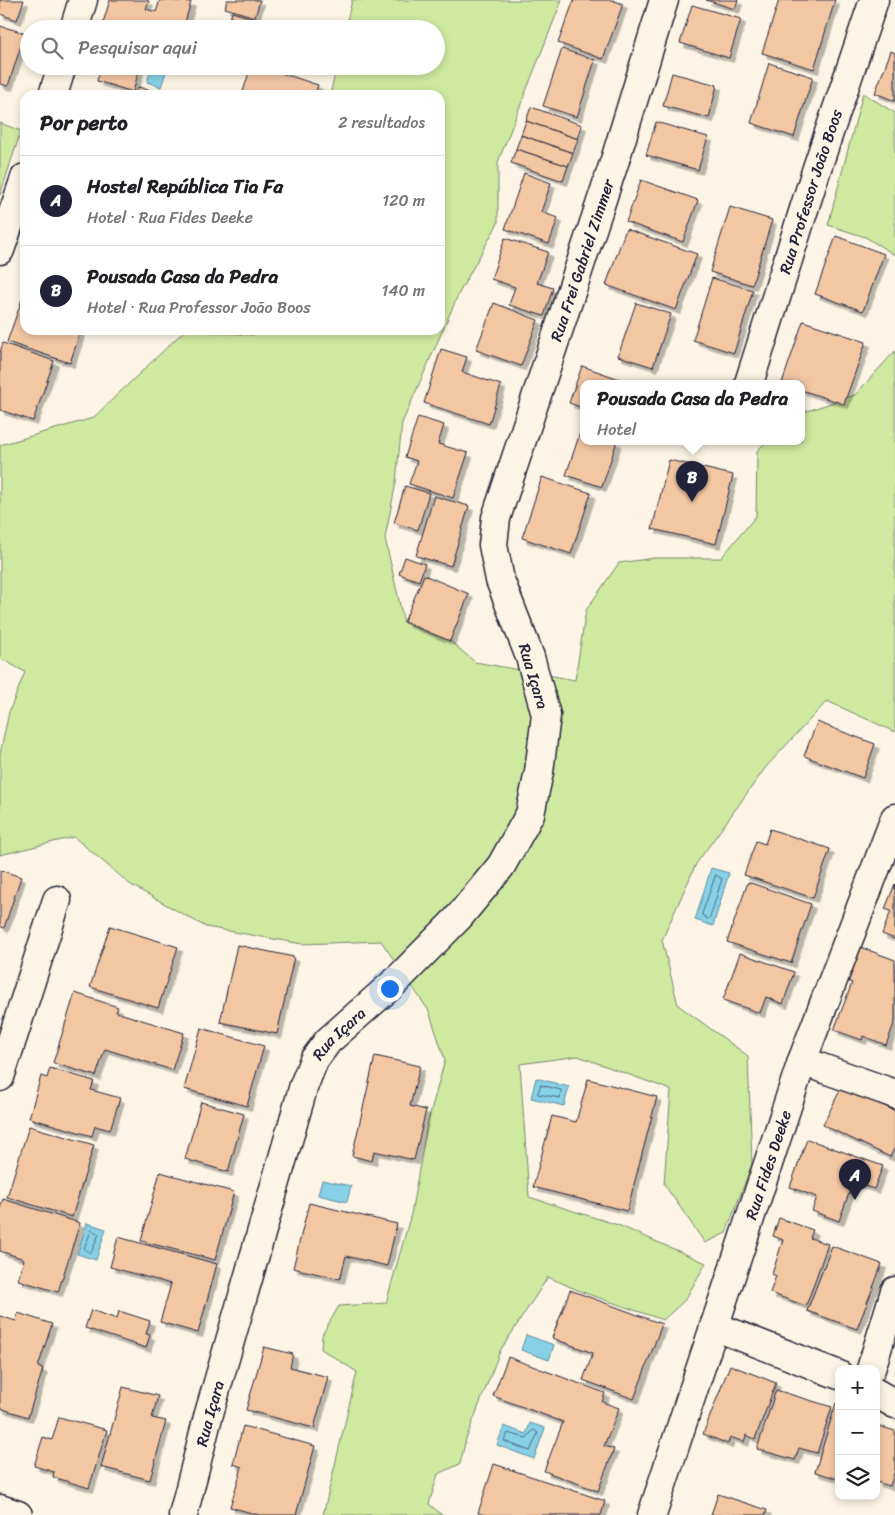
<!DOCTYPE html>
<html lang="pt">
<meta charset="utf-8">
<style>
body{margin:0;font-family:Sriracha,sans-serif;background:#f6f6f6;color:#202124}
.controls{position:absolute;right:15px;bottom:15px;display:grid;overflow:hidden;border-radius:10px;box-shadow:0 2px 8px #0003}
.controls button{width:45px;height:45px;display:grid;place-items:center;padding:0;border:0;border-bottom:1px solid #e0e0e0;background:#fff;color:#202124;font:25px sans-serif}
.you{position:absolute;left:389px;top:988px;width:18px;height:18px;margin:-12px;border:4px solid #fff;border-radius:50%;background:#1a73e8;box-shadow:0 0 0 8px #1a73e833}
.badge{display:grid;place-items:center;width:32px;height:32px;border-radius:50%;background:#22223b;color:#fff;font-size:16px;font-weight:700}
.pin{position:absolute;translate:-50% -41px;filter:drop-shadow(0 1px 2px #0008)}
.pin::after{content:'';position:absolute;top:26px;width:18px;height:15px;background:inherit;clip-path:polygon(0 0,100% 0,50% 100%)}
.popup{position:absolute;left:580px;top:380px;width:225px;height:65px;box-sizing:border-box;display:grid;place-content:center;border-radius:10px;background:#fff;filter:drop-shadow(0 1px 4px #0005);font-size:16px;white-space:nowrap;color:#757577}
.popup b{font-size:19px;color:#202124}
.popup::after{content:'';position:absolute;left:50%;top:100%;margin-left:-10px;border:10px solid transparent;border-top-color:#fff}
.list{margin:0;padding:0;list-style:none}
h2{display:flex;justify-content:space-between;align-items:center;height:65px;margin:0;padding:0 20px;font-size:21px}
h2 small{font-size:16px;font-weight:400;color:#757577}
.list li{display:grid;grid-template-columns:32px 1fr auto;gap:15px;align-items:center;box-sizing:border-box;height:90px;padding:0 20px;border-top:1px solid #e0e0e0}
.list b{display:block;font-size:19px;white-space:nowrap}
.list p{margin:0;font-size:16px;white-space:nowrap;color:#757577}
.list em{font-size:16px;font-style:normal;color:#757577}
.icon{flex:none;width:28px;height:28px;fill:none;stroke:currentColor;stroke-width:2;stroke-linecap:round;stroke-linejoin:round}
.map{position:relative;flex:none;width:895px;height:1515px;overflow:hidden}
.search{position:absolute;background:#fff;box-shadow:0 2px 8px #0003;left:20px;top:20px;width:425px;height:55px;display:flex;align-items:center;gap:12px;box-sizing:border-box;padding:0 18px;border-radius:28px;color:#757577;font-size:19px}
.panel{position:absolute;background:#fff;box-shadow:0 2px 8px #0003;left:20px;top:90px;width:425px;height:245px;border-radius:15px}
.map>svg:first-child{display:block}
</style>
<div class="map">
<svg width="895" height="1515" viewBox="0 0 895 1515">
<defs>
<filter id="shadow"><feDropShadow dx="4.5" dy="4.5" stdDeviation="0" flood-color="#0004"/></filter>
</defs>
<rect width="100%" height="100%" fill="#fcf5e5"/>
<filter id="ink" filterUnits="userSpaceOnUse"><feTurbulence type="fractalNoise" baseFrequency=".02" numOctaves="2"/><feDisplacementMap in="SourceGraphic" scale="10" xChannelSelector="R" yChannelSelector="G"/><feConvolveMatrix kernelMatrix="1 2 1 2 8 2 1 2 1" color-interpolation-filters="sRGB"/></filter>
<g filter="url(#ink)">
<g fill="#cfe9a0" stroke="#78866e">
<path d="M352,0H562L498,162V223L459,293L402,423L396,482L385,538L404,623L450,641L475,662L575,680L586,610L619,563L654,558H721L756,516L757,451L767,441H801V413L855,395L895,351V732L827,701L766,767L696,864L662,940L678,1005L748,1056L752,1164L726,1233L705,1243L664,1184L671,1090L578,1056L520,1064L529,1197L618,1225L706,1263L685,1300L663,1320L582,1292L548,1277L500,1351L466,1439L460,1464L438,1474L429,1504L442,1515H323L357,1372L321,1349L322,1335L339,1306L386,1303L411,1214L427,1125L445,1060L429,1011L381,941L302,944L206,927L131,885L74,837L0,855V754L9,712L25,672L0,658V445L93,418L185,330L253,335L255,330H440V95H330L337,66H436V29H345Z"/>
<path d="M863,93L895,113V255L865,237L828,225Z"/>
<path d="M0,123L21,131L0,195Z"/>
</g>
<g fill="#87d1e7" stroke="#5f8ba2">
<path d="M152,66H168L161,87L147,82Z"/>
<path d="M711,868L729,873L713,926L695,920Z"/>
<path d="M536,1078L569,1087L564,1106L531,1098Z"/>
<path d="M322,1180L351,1186L347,1202L318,1195Z"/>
<path d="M87,1223L106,1229L96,1260L77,1254Z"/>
<path d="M526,1335L554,1345L549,1360L521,1350Z"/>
<path d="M530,1423L545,1428L534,1459L497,1445L504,1426L526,1434Z"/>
</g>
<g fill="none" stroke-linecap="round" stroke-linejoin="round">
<g stroke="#4a6880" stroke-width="1">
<path d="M716,875L722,879L710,917L708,919L702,915Z"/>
<path d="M541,1085L561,1090L560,1098L538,1094Z"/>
<path d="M92,1230L99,1234L91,1253L84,1249Z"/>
<path d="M534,1430L538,1433L530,1451L504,1441L508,1433L526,1438Z"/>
</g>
</g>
<g fill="#f4c7a3" stroke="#22223b" filter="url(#shadow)">
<path d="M0,0H24L17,20L0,14Z"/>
<path d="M110,0H144L149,1L146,9L156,12L160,0L191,2L183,29H121L103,23Z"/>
<path d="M227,0H260L255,17L225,8Z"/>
<path d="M574,0H612L623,4L603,59L558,43Z"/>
<path d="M706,0H738L735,9Z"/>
<path d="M779,0H835L814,69L762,53Z"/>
<path d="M692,5L741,19L729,58L680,43Z"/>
<path d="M232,12L262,21L260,29H227Z"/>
<path d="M0,26L25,33L8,86L0,84Z"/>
<path d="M562,49L595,60L577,117L543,106Z"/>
<path d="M891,51L895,53V101L875,93Z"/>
<path d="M769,63L813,77L794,137L751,123Z"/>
<path d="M101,66H140L133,92L97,81Z"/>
<path d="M251,66H260L318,85L315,95H242Z"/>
<path d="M672,73L717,85L709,118L663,106Z"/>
<path d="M138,87L163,94V95H136Z"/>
<path d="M531,107L582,125L578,139L526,121Z"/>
<path d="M526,121L578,139L573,153L521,135Z"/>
<path d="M656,122L708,137L698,170L646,155Z"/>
<path d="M521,135L573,153L568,166L516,149Z"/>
<path d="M516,149L568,166L563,181L511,163Z"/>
<path d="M524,173L551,183L541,212L558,218L549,244L505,229Z"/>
<path d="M641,180L698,200L683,242L626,222Z"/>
<path d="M730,207L772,220L752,285L710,272Z"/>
<path d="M626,229L697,254L676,310L606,285Z"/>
<path d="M836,236L884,254L863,311L815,294Z"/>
<path d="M505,238L548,252L537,283L553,288L544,316L509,305L515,287L491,279Z"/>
<path d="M712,278L753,290L734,353L693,340Z"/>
<path d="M25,291V330H81L70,363L7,342Z"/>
<path d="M494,303L538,320L521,366L476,350Z"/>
<path d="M636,303L671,314L653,367L618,356Z"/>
<path d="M803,321L866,342L844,404L801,390V383H782Z"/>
<path d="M3,343L54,361L33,421L0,410V352Z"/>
<path d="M441,349L467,357L462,372L501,385L489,424L424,403Z"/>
<path d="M582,366L628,382V383H583V408L569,403Z"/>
<path d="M418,417L444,425L438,444L468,453L453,498L409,484L417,461L405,457Z"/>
<path d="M583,424V441H617L602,487L566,475Z"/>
<path d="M669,460L733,475L716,544L652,529Z"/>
<path d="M542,477L591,493L571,554L522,538Z"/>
<path d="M405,486L429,493L418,530L394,523Z"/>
<path d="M434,496L469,506L451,566L416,556Z"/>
<path d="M405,557L425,564L419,581L399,574Z"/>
<path d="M424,575L469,594L450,641L404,622Z"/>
<path d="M817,722L875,744L863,778L804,756Z"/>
<path d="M770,829L830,849L813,898L744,875L756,841L765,844Z"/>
<path d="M0,870L21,877L4,928L0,926Z"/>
<path d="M748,882L811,904L791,963L727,942Z"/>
<path d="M895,884V939L882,934L891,911L885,909Z"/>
<path d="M110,926L178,947L158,1008L90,987Z"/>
<path d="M237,945L294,957L277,1034L220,1022Z"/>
<path d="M860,947L895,960V1021L886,1045L863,1036L862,1040L834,1030L852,983L847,981Z"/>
<path d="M740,953L794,972L783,1004L766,997L760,1013L723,1000Z"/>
<path d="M75,993L118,1007L116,1012L184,1033L172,1070L105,1049L96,1076L53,1063Z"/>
<path d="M201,1028L264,1046L247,1106L184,1089Z"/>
<path d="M375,1056L420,1066L410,1106L426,1110L414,1160L374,1151L372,1161L352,1156Z"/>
<path d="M50,1068L94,1081L91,1090L120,1098L110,1130L95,1126L92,1136L29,1118L41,1076L47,1078Z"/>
<path d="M588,1079L657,1097L627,1211L533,1187L552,1116L576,1122Z"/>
<path d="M842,1086L895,1111V1147L890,1157L823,1125Z"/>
<path d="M201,1102L244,1114L228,1172L185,1159Z"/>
<path d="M29,1126L94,1145L72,1217L7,1197Z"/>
<path d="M807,1139L883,1166L874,1189L853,1182L839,1221L812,1211L817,1197L790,1187Z"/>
<path d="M160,1172L234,1192L215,1260L141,1241Z"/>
<path d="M3,1199L80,1223L58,1292L18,1280L24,1259L0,1251V1208Z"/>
<path d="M309,1203L397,1224L387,1266L346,1256L340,1279L293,1268Z"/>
<path d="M779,1218L813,1230L810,1238L828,1244L806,1306L770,1293L776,1276L772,1274L783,1240L773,1236Z"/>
<path d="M118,1237L217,1264L198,1333L160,1322L171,1284L110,1267Z"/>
<path d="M832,1246L882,1264L857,1329L807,1311Z"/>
<path d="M570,1290L662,1324L634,1399L583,1380L593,1353L552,1338Z"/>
<path d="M91,1310L117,1319L119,1311L150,1321L146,1334L150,1335L146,1348L85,1328Z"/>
<path d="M18,1313L52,1324L38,1367L43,1369L28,1417L0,1408V1316L16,1321Z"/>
<path d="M264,1347L293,1354L290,1367L328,1377L314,1428L246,1410Z"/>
<path d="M508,1357L605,1393L602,1402L619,1408L604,1446L614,1449L598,1491L544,1471L563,1422L493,1396Z"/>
<path d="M730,1365L776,1383L755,1439L746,1435L744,1442L730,1437L728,1444L703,1434Z"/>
<path d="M123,1387L158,1396L152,1418L166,1421L150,1480L101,1467Z"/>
<path d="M776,1390L832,1407L817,1453L799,1448L795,1460L757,1449Z"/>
<path d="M836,1403L839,1404V1479L815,1472Z"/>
<path d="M59,1417L107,1430L89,1488L53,1477L54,1472L34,1466L43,1437L52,1440Z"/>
<path d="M876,1425L895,1431V1470L890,1486L876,1482Z"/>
<path d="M243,1426L315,1446L296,1515H259L230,1507L242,1467L233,1464Z"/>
<path d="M494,1464L605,1501L601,1515H485L478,1513Z"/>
<path d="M718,1494L767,1510L765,1515H711Z"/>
</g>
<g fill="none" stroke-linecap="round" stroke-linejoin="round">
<g stroke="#22223b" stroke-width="31">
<g id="minor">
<path id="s1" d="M749,383L817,168L874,0"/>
<path d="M802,1061L895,1094"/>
<path d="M0,1077L57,900"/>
<path d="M714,1326L839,1375"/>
<path d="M871,1369L895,1291"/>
<path d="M876,1393L895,1404"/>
<path d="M0,1509L18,1515"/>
<path id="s2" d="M183,1515L208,1417L304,1085L314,1060L328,1041L396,981L458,918L501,866L530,814L539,772L546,715L530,657L500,580L493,545L496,518L615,160L664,0"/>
<path id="s3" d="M652,1515L802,1061L895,818"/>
</g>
</g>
<g stroke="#22223b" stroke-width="31">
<g id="tertiary">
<path d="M74,29L83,0"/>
<path d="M53,95L62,66"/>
<path d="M0,250L25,178"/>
</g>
</g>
<use href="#minor" stroke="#fcf5e5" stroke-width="28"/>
<use href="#tertiary" stroke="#fcf5e5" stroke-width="28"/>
</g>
</g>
<g text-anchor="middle" stroke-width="4" stroke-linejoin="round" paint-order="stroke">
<g font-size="16" fill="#22223b" stroke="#fcf5e5">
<text dy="6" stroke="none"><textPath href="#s1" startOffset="201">Rua Professor João Boos</textPath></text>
<text dy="6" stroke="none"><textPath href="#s2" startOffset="1381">Rua Frei Gabriel Zimmer</textPath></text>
<text transform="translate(534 676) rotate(73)" y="6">Rua Içara</text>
<text dy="6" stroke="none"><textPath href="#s2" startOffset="510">Rua Içara</textPath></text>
<text dy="6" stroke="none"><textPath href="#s3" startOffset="369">Rua Fides Deeke</textPath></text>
<text dy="6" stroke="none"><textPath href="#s2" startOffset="105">Rua Içara</textPath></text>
</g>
</g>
</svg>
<div class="controls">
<button>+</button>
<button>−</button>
<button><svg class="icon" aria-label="layers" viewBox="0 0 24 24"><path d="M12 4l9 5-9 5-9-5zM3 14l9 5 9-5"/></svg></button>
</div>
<div class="you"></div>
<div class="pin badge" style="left:855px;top:1200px">A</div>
<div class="pin badge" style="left:692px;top:502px">B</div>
<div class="popup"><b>Pousada Casa da Pedra</b>Hotel</div>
<div class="search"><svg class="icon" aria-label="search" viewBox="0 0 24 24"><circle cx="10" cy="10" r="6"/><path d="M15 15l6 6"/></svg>Pesquisar aqui</div>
<section class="panel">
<h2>Por perto<small>2 resultados</small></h2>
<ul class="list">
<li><span class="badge">A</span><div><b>Hostel República Tia Fa</b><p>Hotel · Rua Fides Deeke</p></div><em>120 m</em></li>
<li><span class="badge">B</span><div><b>Pousada Casa da Pedra</b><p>Hotel · Rua Professor João Boos</p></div><em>140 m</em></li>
</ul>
</section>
</div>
